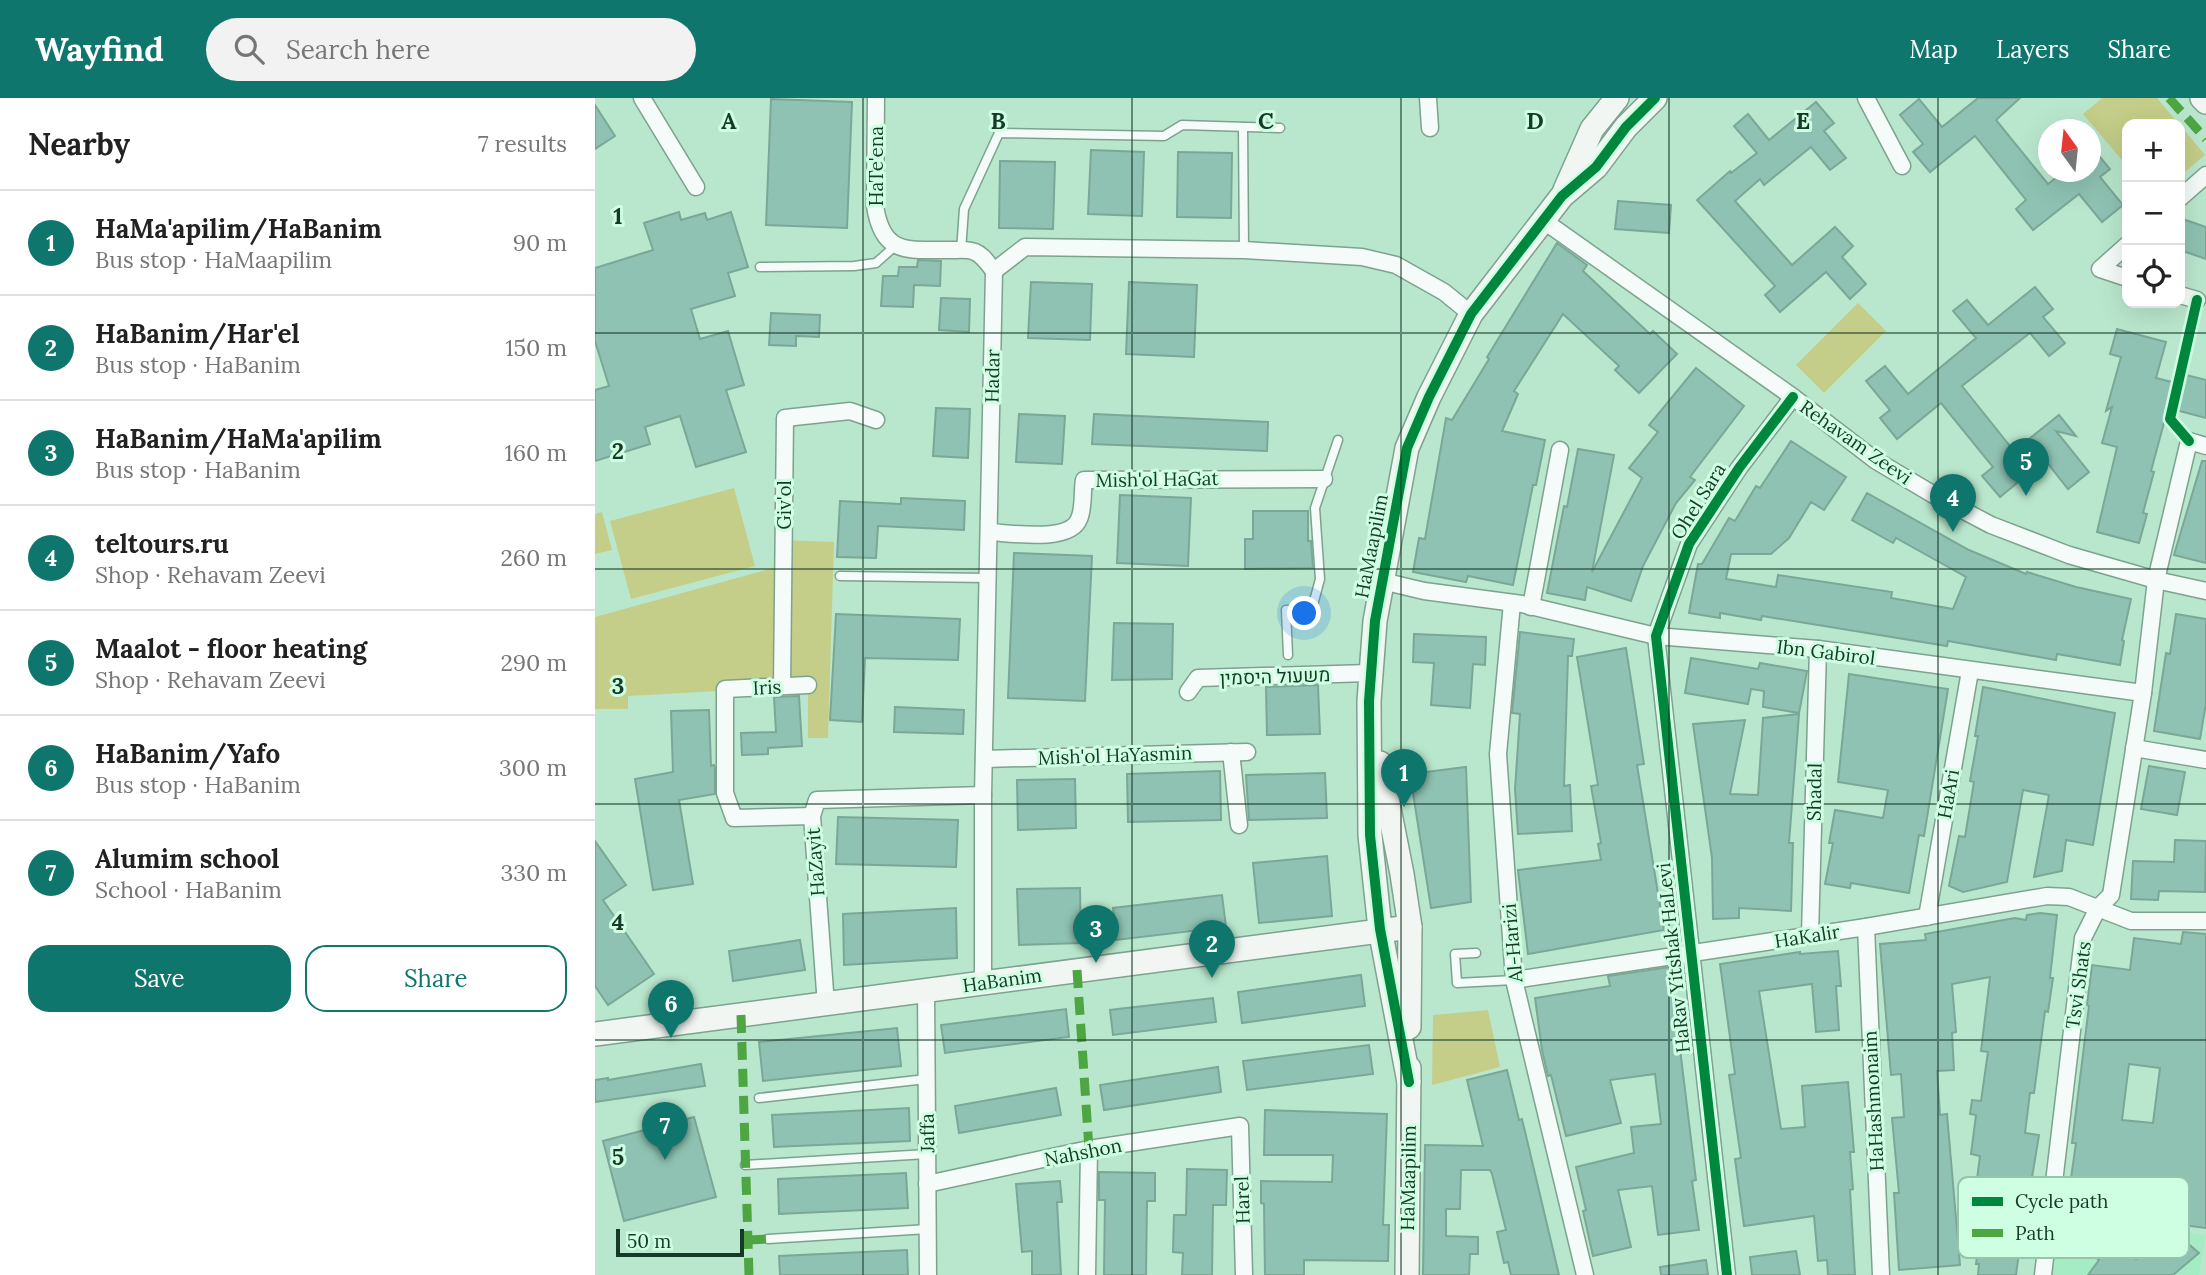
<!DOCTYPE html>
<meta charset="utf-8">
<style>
body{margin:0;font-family:Lora,Heebo,serif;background:#f2f2f2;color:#222}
.controls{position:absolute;right:21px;top:21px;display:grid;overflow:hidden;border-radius:14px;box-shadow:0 7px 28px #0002}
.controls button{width:63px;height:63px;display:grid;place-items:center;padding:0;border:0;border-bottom:2px solid #e0e0e0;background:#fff;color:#222;font:35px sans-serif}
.compass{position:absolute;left:1443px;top:21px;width:63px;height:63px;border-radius:50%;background:#fff;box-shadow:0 7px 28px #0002;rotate:345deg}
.scale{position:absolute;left:21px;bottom:18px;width:128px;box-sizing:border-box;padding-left:7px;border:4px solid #173a28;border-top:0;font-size:19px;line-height:24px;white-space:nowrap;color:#173a28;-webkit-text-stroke:5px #cfffe2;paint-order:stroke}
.you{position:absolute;left:710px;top:516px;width:24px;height:24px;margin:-18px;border:5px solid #fff;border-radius:50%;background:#1a73e8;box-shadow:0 0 0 10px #1a73e833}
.badge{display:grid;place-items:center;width:46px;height:46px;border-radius:50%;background:#0f766e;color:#fff;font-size:23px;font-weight:700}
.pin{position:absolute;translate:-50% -58px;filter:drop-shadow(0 2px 4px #0008)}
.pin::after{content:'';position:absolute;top:37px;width:24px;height:21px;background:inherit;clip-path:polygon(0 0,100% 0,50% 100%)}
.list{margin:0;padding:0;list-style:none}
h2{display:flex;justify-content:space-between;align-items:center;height:91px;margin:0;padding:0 28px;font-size:30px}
h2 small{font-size:23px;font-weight:400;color:#767676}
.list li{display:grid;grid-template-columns:46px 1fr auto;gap:21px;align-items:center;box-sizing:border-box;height:105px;padding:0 28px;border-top:2px solid #e0e0e0}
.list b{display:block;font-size:26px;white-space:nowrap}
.list p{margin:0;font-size:23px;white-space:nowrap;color:#767676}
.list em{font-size:23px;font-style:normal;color:#767676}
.actions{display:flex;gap:14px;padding:21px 28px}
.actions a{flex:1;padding:16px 0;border:2px solid #0f766e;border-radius:21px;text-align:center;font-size:24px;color:#0f766e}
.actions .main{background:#0f766e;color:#fff}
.icon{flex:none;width:38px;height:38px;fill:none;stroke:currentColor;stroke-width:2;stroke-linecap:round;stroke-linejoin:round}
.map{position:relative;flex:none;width:1611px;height:1177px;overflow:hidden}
header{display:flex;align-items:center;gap:42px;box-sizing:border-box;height:98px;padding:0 35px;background:#0f766e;color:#fff}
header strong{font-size:33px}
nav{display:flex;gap:38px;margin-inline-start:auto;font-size:24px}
.search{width:490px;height:63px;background:#f2f2f2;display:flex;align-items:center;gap:18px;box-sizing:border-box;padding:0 24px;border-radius:38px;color:#767676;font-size:26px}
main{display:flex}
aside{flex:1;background:#fff}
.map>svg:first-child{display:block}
</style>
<header>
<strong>Wayfind</strong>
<div class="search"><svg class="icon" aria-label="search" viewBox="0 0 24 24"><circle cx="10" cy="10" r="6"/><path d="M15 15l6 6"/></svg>Search here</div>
<nav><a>Map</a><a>Layers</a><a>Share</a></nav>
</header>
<main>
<aside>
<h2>Nearby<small>7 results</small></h2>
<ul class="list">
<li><span class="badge">1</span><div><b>HaMa'apilim/HaBanim</b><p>Bus stop · HaMaapilim</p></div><em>90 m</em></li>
<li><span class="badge">2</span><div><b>HaBanim/Har'el</b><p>Bus stop · HaBanim</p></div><em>150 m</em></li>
<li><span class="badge">3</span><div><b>HaBanim/HaMa'apilim</b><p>Bus stop · HaBanim</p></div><em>160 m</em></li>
<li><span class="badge">4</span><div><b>teltours.ru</b><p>Shop · Rehavam Zeevi</p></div><em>260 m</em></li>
<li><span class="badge">5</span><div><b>Maalot - floor heating</b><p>Shop · Rehavam Zeevi</p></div><em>290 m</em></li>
<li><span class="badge">6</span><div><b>HaBanim/Yafo</b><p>Bus stop · HaBanim</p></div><em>300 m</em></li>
<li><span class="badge">7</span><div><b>Alumim school</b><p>School · HaBanim</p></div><em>330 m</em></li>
</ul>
<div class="actions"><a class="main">Save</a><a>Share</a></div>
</aside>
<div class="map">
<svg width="1611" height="1177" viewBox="0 0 1611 1177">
<rect width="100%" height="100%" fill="#b9e7cd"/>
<path fill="#a5ecc5" d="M1464,1117L1611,1137L1604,1177H1456Z"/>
<g fill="#c4ce88">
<path d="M1507,0H1562L1584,26H1532V68L1488,16Z"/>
<path d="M1585,27L1610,57L1585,78Z"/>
<path d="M1263,205L1291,233L1229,295L1201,267Z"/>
<path d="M139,390L160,468L36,501L15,423Z"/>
<path d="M7,414L17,452L0,456V416Z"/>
<path d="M189,442L239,444L233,640H213V588L33,598V611H0V519L189,467Z"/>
<path d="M893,912L905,969L837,987L838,917Z"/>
</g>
<g fill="#8fc2b2" stroke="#7ba797" stroke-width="2" fill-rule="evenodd">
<path d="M1383,0H1425L1401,22L1453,86L1468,74H1495V47L1515,71L1505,79L1528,107L1507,124L1484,96L1438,132L1421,111L1431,102L1380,38L1335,74L1318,54L1328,46L1305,17L1324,1L1347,29Z"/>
<path d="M176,1L257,4L252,130L171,127Z"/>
<path d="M1221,4L1239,25L1229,33L1251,60L1235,72L1216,49L1169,87L1165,81L1140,103L1197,167L1240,129L1258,148L1247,159L1271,186L1255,201L1231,174L1185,214L1170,197L1180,188L1102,102L1135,73L1136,75L1162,55L1139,28L1153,16L1174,42Z"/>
<path d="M0,7L20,38L0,51Z"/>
<path d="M496,52L549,54L547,118L493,116Z"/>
<path d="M583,54L637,55L636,120L582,119Z"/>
<path d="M405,63L460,64L458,131L404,130Z"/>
<path d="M1023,103L1076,107L1074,135L1020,131Z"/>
<path d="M84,114L86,122L110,115L112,122L136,114L153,169L133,175L140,198L96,211L105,241L133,233L149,287L131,292L151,354L101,369L85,318L50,329L55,346L0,363V292L14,288L0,243V170L58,152L49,125Z"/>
<path d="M1585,120L1611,129V161L1585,152Z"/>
<path d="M962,145L992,167L988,173L1055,236L1058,233L1082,256L1044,295L1020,272L1024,268L968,216L919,293L923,296L907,333L950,342L941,387H938L918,487L873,478L871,484L818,474L824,440L830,441L851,320L857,322L894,261L892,259Z"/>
<path d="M323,162L346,163L345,188L319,187L318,209L286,208L288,178H303L304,169H322Z"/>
<path d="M436,184L497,186L495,242L433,240Z"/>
<path d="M534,184L602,187L599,259L531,256Z"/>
<path d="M1440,189L1458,211L1448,219L1470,245L1454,258L1435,235L1367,288L1419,353L1464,317L1481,338L1461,333L1494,374L1473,391L1450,362L1405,399L1387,378L1398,369L1346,305L1302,341L1285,320L1295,312L1271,283L1290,268L1313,296L1381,240L1358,213L1372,202L1393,227Z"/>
<path d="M346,200L375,201L374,234L344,232Z"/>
<path d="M176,215L225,217L224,239L201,238V248L174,247Z"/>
<path d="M1522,231L1571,244L1561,280L1589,287L1591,277L1611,282V320L1573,310L1556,373L1559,374L1548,415L1552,416L1544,445L1502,434L1522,349L1507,345L1517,309L1511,313L1526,259L1515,256Z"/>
<path d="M1101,270L1149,308L1095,379L1100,382L1081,405L1048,468L1036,503L992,489L990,502L952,495L969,408L972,409L983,351L1019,357L997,474L1047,380L1034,370L1063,334L1054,327Z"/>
<path d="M341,310L375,311L373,360L338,358Z"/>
<path d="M424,316L470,318L467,366L421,364Z"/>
<path d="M499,316L673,324L672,353L497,346Z"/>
<path d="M1196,343L1251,379L1229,412L1216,404L1194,440L1176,456H1136L1131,481L1181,489L1183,477L1297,494L1296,500L1358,511L1371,479L1301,440L1298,445L1257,422L1272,395L1374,452L1431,476L1432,474L1481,489L1536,501L1527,542L1529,543L1525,567L1462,556L1461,562L1353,543L1352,548L1167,518L1166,522L1125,515V520L1094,515L1103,466H1107L1134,420L1140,423L1161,388L1165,390Z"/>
<path d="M1607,363H1611V465L1579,457Z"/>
<path d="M525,397L596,400L593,468L522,465Z"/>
<path d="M306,400L370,403L369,432L283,428L281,460L242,459L245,403L306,406Z"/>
<path d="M658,413H713V443H716L718,470L650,471V441H658Z"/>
<path d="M419,455L497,458L490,603L413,600Z"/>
<path d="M241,516L365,521L363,562L270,560L267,624L235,622Z"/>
<path d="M1581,516L1611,521V605L1605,641L1559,633L1571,555L1575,556Z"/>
<path d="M519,525L578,526L577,581L517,582Z"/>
<path d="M925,534L979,541L977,558H973L969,688L975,687L977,733L923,736L920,691L925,616L917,615Z"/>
<path d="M819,536L891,539L890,567L878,566L875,610L836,607L839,565L818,564Z"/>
<path d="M1031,550L1049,666L1042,667L1069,832L933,856L923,772L1006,762L1003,746L1006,745L996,688L1003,687L982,559Z"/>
<path d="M1096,560L1163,571L1165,565L1212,573L1204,615L1168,609L1169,593L1156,591L1153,606L1090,595Z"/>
<path d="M1254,576L1353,591L1329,738L1324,737L1314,795L1256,785L1255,790L1230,786L1238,745H1234L1240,712L1288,720L1293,692L1243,684Z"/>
<path d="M723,587L725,636L672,637L671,589Z"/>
<path d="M1388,589L1520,615L1498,747L1471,742L1467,773L1439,779L1454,697L1428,692L1412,784L1368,794L1354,788L1364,738L1370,739L1379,684L1375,683L1383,638H1380Z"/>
<path d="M204,598L207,648L173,650V656L147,657L146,635L181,634L179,599Z"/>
<path d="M300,609L369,612L368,636L299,634Z"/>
<path d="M114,612L116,668L119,667L120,669V696L84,702L98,786L58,792L40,681L78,674L76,613Z"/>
<path d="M1204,616L1194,745H1198L1196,813L1144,810V820L1118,821L1117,760L1098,626L1150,622L1135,696L1163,697L1168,620Z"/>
<path d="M1554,668L1590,674L1582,717L1546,711Z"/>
<path d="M871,669L876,804L836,810L815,676Z"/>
<path d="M625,673L626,722L533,724L532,676Z"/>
<path d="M730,675L732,720L654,722L651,677Z"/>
<path d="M480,681L481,730L423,732L422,682Z"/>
<path d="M243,719L363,722L361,769L241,766Z"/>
<path d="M1580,742L1611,743L1610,794L1564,793L1563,802L1536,801L1538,763L1579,764Z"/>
<path d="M0,743L31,787L8,802L59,876L13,907L0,888Z"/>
<path d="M732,758L737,818L664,825L658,765Z"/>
<path d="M485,790L486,845L424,847L422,791Z"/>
<path d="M627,797L631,829L521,842L518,810Z"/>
<path d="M361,810L362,860L249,867L248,816Z"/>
<path d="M1445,815L1462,817L1455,880H1458L1453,914L1450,913L1439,995H1435L1430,1035L1444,1037L1432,1110L1430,1109L1421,1177H1383L1384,1166H1381L1389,1104L1370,1102L1371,1090L1381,1089L1385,1058L1376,1056L1381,1017L1375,1016L1377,1002L1386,1003L1393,954L1386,953L1395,879L1357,886L1361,934L1357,935L1359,972L1342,973L1345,1017L1352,1016L1365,1167L1304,1172L1299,1095H1304L1297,1020L1309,1019L1306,976L1296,977L1285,846L1331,842L1330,836L1420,820L1431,822L1432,817Z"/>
<path d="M1588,834L1611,836V1130L1555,1123L1559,1096L1533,1093L1527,1094L1523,1121L1471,1115L1481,1045H1477L1494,908L1492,907L1497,867L1535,872L1539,840L1586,846ZM1534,966L1565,970L1558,1025L1527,1022Z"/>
<path d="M205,842L210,872L138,883L134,853Z"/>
<path d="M1243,853L1246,888H1241L1244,932L1221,934L1217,886L1164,893L1186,1031L1210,1029L1207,988L1253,984L1259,1054H1255L1258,1091L1255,1092L1260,1177H1233L1232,1162L1223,1163L1219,1118L1149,1128L1140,1061L1146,1060L1134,977L1140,976L1125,866L1205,854V856Z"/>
<path d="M1075,869L1101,1082L1097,1083L1104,1132L1063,1137L1057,1088L1023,1092L1036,1149L998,1158L988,1113L991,1112L981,1069L1039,1055L1036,1029L1066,1026L1060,976L1015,982L1026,1025L971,1038L956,977L953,978L947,952L940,900L1015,888L1013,878Z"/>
<path d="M766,877L770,908L647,925L643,894Z"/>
<path d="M618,900L621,924L518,937L515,912Z"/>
<path d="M471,911L474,939L350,955L346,927Z"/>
<path d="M302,930L306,968L168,983L164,944Z"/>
<path d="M774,947L778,976L652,992L648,963Z"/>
<path d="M106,966L110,988L0,1004V982L13,980V982Z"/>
<path d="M623,969L626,994L509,1012L505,987Z"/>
<path d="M912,972L924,1022L927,1021L964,1177H916L913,1164L909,1165L902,1134L911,1132L897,1076L895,1072H866L865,1111H851V1138L883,1139V1156H875L874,1177H828L830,1047L888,1048L872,982Z"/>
<path d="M461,990L466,1017L364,1035L360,1008Z"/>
<path d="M314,1010L315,1043L179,1049L177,1017Z"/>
<path d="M670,1012L792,1016L788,1127H794L793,1163L709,1162V1177H670L669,1106L666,1105V1083L737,1084L738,1057H669Z"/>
<path d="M99,1019L121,1099L29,1123L8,1043Z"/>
<path d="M592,1071L632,1072L631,1107H618L617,1177H587L588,1155L578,1154L579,1117H591Z"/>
<path d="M504,1074L560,1075V1103H552L551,1177H509L510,1102H504Z"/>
<path d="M311,1075L313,1110L184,1116L183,1081Z"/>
<path d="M465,1083L467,1104H462L466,1177H437V1153L427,1154L421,1086Z"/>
<path d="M1498,1124L1541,1161L1583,1137L1604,1155L1578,1177H1493L1504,1162L1482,1144Z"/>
<path d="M312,1152L313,1177H185L184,1158Z"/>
<path d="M1201,1153L1205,1177H1157L1155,1159Z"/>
<path d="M1111,1162L1113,1177H1066L1065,1169Z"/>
</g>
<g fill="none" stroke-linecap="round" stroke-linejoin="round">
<g stroke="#7da28e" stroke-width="11">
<g id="lane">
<path d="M648,29L649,152"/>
<path d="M366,153L369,111L404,35L569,38L587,27L685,30"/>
<path d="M165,169L259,168L281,165L300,148"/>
<path d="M245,478L393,480"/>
<path d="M693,557L691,512L708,511L718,507L725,481L720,410L743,342"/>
<path d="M881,855L860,856L862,885L919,882"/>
<path d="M164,1000L331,981"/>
<path d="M150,1067L332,1056"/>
<path d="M173,1141L333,1131"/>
</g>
</g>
<g stroke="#7da28e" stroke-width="19">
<g id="street">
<path d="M47,0L101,89"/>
<path d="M281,0L280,108C288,160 315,151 358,152C365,152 374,151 380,154C388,157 393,166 399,173"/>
<path d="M833,0L835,30"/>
<path d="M1271,0L1307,68"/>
<path d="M1585,100L1611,77"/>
<path d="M949,123L1198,299L1280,362L1339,397L1396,427L1474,457L1561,482L1611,493"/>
<path d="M1532,147L1505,171L1532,180"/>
<path d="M399,173L430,149L649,152L767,159L801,167L849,194L876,216"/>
<path d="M1585,197L1602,202"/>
<path d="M394,434C415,435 475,445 484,421C489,411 487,393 489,382L729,381"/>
<path d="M787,483L829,493L927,506L1061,538L1223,551L1548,595"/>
<path d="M917,505L903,656L919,882L990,1177"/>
<path d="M936,509L965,352"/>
<path d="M213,587L130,591V695L139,720L217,718"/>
<path d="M187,588L190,320L255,313L281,322"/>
<path d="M593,594L603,580L774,575"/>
<path d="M1539,650L1611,662"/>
<path d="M636,654L644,727"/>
<path d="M389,661L652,654"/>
<path d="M1332,819L1375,573"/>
<path d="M1271,829L1286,1177"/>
<path d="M1215,837L1223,551"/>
<path d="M919,882L1271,829L1452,798L1474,799L1536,823H1611"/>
<path d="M388,884V697L399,173"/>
<path d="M331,892L333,1177"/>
<path d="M231,907L217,718L222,702L388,697"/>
<path d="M332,1086L494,1051L645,1028L649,1177"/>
<path d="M492,1177L494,1051"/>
<path d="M1132,1177L1061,538L1094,446L1144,370L1198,299"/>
<path d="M1448,1177L1488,840L1503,810L1516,797L1548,595L1561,482L1594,343L1611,348"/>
</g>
</g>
<g stroke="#7da28e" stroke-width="26">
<g id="secondary">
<path d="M1607,0L1611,4"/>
<path d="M970,92L997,31L1022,0"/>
<path d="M785,665L807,776L815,829L814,929"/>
<path d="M0,936L815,829"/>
<path d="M814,984L785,831L775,737L774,603L780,523L812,350L834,299L876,216L967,98L1001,69L1031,29L1060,0"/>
<path d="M812,1177L814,970"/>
</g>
</g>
<use href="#lane" stroke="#f4fbf8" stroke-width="8"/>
<use href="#street" stroke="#f4fbf8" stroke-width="16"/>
<use href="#secondary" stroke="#f2f6f2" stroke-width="23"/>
<g stroke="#4ea642" stroke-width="9" stroke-dasharray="18 9" stroke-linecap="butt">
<path d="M1574,0L1611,41"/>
<path d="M482,872L494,1051"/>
<path d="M146,917L154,1177"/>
<path d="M153,1142L173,1141"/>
</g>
<g stroke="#cfffe2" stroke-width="15">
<g id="cycleway">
<path d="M1594,343L1575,321L1602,202"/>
<path d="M814,984L785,831L775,737L774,603L780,523L812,350L834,299L876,216L967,98L1001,69L1031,29L1060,0"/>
<path d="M1132,1177L1061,538L1094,446L1144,370L1198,299"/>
</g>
</g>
<use href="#cycleway" stroke="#00873e" stroke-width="10"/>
</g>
<path fill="none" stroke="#173a28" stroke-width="2" stroke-opacity="0.55" d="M268,0V1177M537,0V1177M806,0V1177M1074,0V1177M1343,0V1177M0,235H1611M0,471H1611M0,706H1611M0,942H1611"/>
<g text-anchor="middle" stroke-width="6" stroke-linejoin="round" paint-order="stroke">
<g font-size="19" fill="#173a28" stroke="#cfffe2">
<text transform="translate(281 68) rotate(-90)" y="7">HaTe'ena</text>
<text transform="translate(397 278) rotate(-89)" y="7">Hadar</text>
<text transform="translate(1261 344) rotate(35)" y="7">Rehavam Zeevi</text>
<text transform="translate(562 381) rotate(-1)" y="7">Mish'ol HaGat</text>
<text transform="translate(1103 403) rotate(-58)" y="7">Ohel Sara</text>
<text transform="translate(189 407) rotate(-90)" y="7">Giv'ol</text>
<text transform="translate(776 448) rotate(-79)" y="7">HaMaapilim</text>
<text transform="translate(1231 554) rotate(7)" y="7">Ibn Gabirol</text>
<text transform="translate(680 578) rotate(-2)" y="7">משעול היסמין</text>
<text transform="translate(172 589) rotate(-3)" y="7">Iris</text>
<text transform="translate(520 657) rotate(-2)" y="7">Mish'ol HaYasmin</text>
<text transform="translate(1219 694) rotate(-89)" y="7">Shadal</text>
<text transform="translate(1353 696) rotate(-80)" y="7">HaAri</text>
<text transform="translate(220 764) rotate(-94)" y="7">HaZayit</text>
<text transform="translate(1212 838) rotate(-9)" y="7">HaKalir</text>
<text transform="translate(917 845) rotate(-95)" y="7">Al-Harizi</text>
<text transform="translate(1078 860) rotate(-96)" y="7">HaRav Yitshak HaLevi</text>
<text transform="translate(407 882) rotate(-8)" y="7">HaBanim</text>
<text transform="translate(1483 887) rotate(-82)" y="7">Tsvi Shats</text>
<text transform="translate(1278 1003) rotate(-93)" y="7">HaHashmonaim</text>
<text transform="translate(332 1035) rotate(-91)" y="7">Jaffa</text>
<text transform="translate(488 1054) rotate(-11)" y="7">Nahshon</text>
<text transform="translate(813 1080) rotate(-89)" y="7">HaMaapilim</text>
<text transform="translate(647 1102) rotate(-92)" y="7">Harel</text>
</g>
</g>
<rect x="1363" y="1079" width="231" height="81" rx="10" fill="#cfffe2" stroke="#98c4aa" stroke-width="2"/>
<rect x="1377" y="1099" width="31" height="9" fill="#00873e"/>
<rect x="1377" y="1131" width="31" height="8" fill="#4ea642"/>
<g font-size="19" fill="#173a28">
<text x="1420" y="1110">Cycle path</text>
<text x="1420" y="1142">Path</text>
</g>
<g font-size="23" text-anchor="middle" font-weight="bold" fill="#173a28" stroke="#cfffe2" stroke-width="6" stroke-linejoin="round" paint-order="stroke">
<text x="134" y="31">A</text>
<text x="403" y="31">B</text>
<text x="671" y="31">C</text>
<text x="940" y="31">D</text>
<text x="1208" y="31">E</text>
<text x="23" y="126">1</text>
<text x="23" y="361">2</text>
<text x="23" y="596">3</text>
<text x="23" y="832">4</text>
<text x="23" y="1067">5</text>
</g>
</svg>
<div class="controls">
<button>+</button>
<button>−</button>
<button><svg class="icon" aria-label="locate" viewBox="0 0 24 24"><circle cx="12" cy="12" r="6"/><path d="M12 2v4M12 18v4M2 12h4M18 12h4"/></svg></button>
</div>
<svg class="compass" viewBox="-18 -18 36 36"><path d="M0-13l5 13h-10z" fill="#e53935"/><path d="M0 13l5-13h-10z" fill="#767676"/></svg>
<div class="scale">50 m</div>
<div class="you"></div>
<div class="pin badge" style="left:809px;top:709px">1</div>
<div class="pin badge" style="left:617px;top:880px">2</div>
<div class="pin badge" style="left:501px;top:865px">3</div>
<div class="pin badge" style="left:1358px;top:434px">4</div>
<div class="pin badge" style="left:1431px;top:398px">5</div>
<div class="pin badge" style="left:76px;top:940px">6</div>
<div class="pin badge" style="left:70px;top:1062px">7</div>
</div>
</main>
